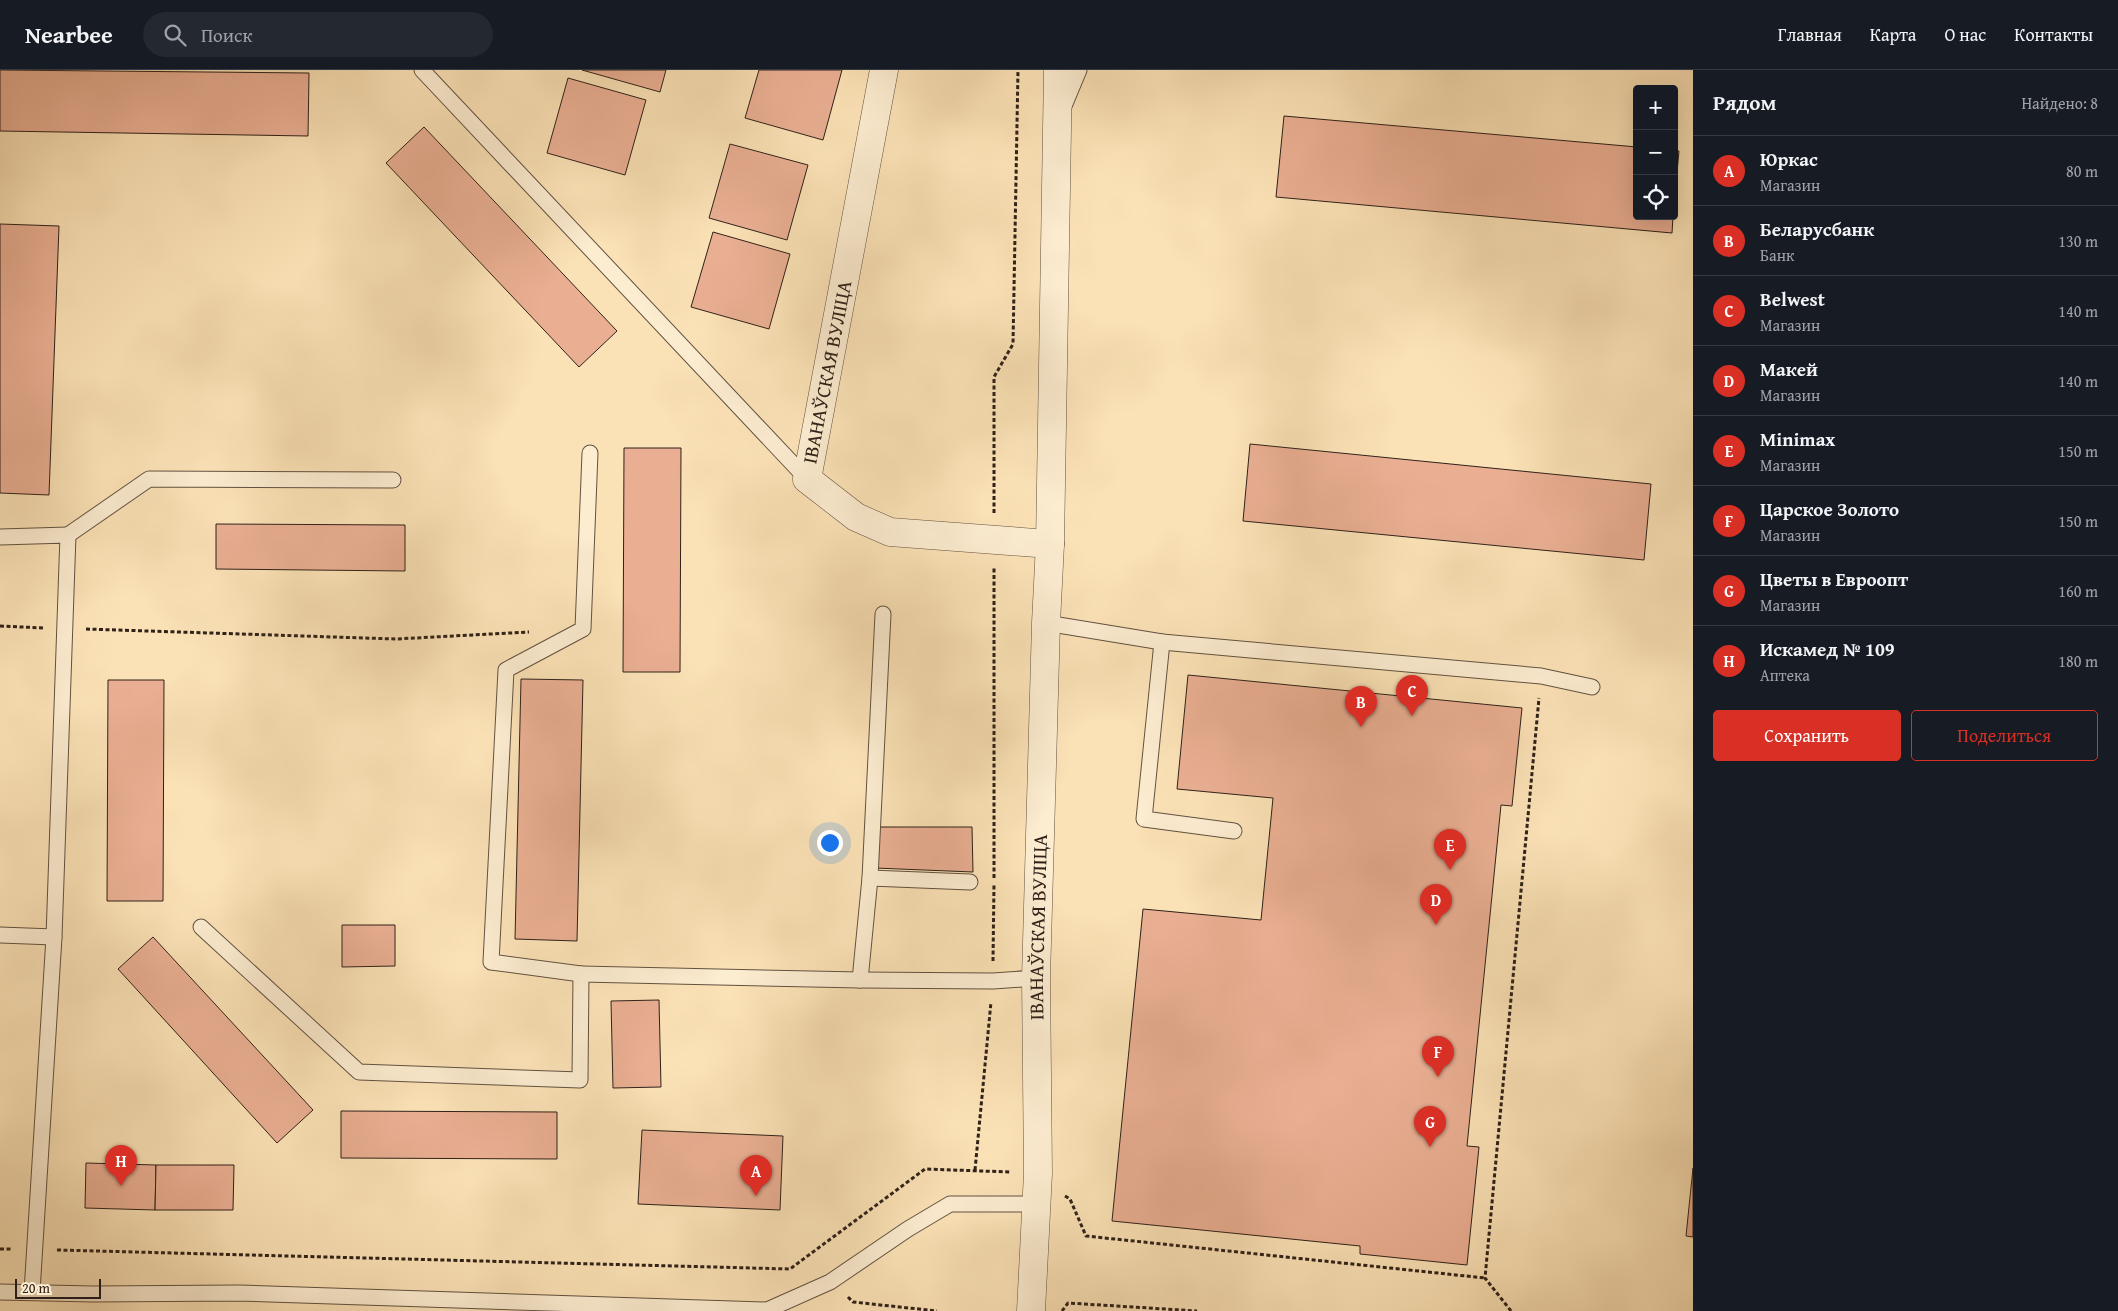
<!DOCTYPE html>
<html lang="ru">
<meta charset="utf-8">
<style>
body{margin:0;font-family:"Gentium Book Plus",serif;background:#242831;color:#f1f3f6}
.controls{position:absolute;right:15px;top:15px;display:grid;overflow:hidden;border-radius:5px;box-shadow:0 5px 20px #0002}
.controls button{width:45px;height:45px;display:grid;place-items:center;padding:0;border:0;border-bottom:1px solid #363941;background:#171b24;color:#f1f3f6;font:25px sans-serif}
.scale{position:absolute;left:15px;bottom:12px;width:86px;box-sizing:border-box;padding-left:5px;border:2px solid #2f2119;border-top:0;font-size:14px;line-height:18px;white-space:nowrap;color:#2f2119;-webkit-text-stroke:4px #fcecd0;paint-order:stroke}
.you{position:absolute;left:829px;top:772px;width:18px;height:18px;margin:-12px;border:4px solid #fff;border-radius:50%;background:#1a73e8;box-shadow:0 0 0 8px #1a73e833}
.badge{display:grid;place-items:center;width:32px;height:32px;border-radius:50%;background:#d93025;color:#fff;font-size:16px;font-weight:700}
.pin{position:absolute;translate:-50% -41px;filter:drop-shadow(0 1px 2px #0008)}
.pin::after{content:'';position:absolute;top:26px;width:18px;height:15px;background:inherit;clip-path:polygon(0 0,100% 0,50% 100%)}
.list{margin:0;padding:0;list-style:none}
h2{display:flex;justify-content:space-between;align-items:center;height:65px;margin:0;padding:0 20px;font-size:21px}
h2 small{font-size:16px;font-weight:400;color:#9ea1a6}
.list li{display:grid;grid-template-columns:32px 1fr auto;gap:15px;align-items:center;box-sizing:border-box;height:70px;padding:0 20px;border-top:1px solid #363941}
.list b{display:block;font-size:19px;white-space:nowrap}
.list p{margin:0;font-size:16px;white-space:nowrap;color:#9ea1a6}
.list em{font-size:16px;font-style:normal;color:#9ea1a6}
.actions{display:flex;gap:10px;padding:15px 20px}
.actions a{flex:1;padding:11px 0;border:1px solid #d93025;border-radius:5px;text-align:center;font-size:18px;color:#d93025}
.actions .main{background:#d93025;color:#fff}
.icon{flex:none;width:28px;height:28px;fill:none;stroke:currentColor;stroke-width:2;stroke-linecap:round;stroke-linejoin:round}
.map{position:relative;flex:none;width:1693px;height:1241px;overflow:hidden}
header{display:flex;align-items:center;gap:30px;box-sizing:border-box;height:70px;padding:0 25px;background:#171b24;border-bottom:1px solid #363941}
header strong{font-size:24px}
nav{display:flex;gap:28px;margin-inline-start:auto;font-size:18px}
.search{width:350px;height:45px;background:#242831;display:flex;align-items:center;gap:12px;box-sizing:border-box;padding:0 18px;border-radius:28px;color:#9ea1a6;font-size:19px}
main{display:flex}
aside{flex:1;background:#171b24}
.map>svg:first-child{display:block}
</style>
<header>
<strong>Nearbee</strong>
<div class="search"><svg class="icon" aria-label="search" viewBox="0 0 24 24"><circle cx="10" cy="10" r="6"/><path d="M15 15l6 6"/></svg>Поиск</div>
<nav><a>Главная</a><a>Карта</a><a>О нас</a><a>Контакты</a></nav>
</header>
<main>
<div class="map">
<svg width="1693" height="1241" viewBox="0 0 1693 1241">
<rect width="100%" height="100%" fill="#fbe2b6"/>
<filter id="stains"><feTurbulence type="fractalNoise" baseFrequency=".004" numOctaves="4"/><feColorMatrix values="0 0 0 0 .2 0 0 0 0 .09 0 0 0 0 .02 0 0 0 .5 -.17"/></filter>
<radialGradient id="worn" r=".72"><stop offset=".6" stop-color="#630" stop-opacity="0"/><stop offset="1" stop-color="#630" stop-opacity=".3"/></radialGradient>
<g fill="#eaaf93" stroke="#2f2119">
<path d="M0,0L309,3L308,66L0,61Z"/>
<path d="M582,0H666L660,22Z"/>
<path d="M759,0H842L823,70L745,48Z"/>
<path d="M568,8L646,30L625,105L547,83Z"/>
<path d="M1284,46L1637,77V146H1673L1672,163L1276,127Z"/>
<path d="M424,57L617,261L579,297L386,93Z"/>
<path d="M730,74L808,95L787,170L709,148Z"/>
<path d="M1674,81H1679L1674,134Z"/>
<path d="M0,154L59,156L49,425L0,423Z"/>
<path d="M713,162L790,184L769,259L691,237Z"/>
<path d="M1250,374L1651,414L1644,490L1243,451Z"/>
<path d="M624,378H681L680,602H623Z"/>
<path d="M216,454L405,455V501L216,499Z"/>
<path d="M1188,605L1522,638L1512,736L1501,735L1467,1076L1479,1077L1467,1195L1360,1184V1176L1112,1151L1143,839L1261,850L1273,728L1177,719Z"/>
<path d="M521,609L583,610L577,871L515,869Z"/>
<path d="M108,610H164L163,831H107Z"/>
<path d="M877,757H972L973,802L875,798Z"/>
<path d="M342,855H395V896L342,897Z"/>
<path d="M153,867L313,1040L277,1073L118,899Z"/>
<path d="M659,930L661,1017L613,1018L611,931Z"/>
<path d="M341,1041L557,1042V1089L341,1088Z"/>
<path d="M642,1060L783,1066L780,1140L638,1134Z"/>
<path d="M86,1093L156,1095L155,1140L85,1138Z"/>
<path d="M156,1095H234L233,1140H155Z"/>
<path d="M1693,1098V1167L1686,1166Z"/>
</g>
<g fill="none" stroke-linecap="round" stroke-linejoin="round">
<g stroke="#625140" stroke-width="17">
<g id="lane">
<path d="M422,0L807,409"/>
<path d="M1064,36L1079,0"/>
<path d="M68,465L149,409L393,410"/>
<path d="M0,467L68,465L54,867"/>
<path d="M1046,553L1162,572L1144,749L1234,761"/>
<path d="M1162,572L1541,606L1592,617"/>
<path d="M870,808L970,812"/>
<path d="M201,857L359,1002L580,1010L581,904L860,910L993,911L1036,908"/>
<path d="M0,865L54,867L32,1222"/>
<path d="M581,904L491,892L506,600L583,559L590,383"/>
<path d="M860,910L870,808L883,544"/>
<path d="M0,1222L93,1224L239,1223L767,1240L830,1212L908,1159L950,1134H1037"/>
</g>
</g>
<g stroke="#625140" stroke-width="29">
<g id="street">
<path d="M884,0L807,409L856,447L890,462L1050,474"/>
<path id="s1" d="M1031,1241L1038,1103L1036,908L1046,553L1050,474L1058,0"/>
</g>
</g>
<g stroke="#2f2119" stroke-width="3" stroke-dasharray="4 2.5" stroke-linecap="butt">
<path d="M994,443V307L1013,274L1018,0"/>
<path d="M0,556L44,558"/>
<path d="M86,559L396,569L529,562"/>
<path d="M994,808V497"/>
<path d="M993,891L994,814"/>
<path d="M975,1100L991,932"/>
<path d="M1065,1126L1070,1129L1086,1166L1485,1208"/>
<path d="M0,1179H13"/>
<path d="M57,1180L790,1199L925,1099L1010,1102"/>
<path d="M848,1227L853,1232L937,1241"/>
<path d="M1062,1241L1068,1233L1197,1241"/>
<path d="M1511,1241L1485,1208L1539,628"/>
</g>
<use href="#lane" stroke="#fcecd0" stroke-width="15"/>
<use href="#street" stroke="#fcecd0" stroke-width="28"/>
</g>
<g text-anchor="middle" stroke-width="4.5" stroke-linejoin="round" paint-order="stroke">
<g font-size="20" fill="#2f2119" stroke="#fcecd0">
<text transform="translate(827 302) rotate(-79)" y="7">ІВАНАЎСКАЯ ВУЛІЦА</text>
<text dy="7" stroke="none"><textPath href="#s1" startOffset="384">ІВАНАЎСКАЯ ВУЛІЦА</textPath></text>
</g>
</g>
<rect width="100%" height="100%" filter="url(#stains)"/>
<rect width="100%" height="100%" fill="url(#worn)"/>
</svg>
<div class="controls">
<button>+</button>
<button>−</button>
<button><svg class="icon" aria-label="locate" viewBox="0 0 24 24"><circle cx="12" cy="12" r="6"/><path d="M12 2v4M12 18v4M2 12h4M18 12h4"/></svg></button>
</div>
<div class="scale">20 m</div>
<div class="you"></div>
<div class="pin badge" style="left:756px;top:1126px">A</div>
<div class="pin badge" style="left:1361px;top:657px">B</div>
<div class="pin badge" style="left:1412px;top:646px">C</div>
<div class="pin badge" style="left:1436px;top:855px">D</div>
<div class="pin badge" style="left:1450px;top:800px">E</div>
<div class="pin badge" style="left:1438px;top:1007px">F</div>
<div class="pin badge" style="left:1430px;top:1077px">G</div>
<div class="pin badge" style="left:121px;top:1116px">H</div>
</div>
<aside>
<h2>Рядом<small>Найдено: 8</small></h2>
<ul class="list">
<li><span class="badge">A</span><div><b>Юркас</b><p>Магазин</p></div><em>80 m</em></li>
<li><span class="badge">B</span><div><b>Беларусбанк</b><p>Банк</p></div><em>130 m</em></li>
<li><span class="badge">C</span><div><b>Belwest</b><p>Магазин</p></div><em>140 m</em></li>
<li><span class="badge">D</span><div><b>Макей</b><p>Магазин</p></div><em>140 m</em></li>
<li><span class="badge">E</span><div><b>Minimax</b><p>Магазин</p></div><em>150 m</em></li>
<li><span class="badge">F</span><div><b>Царское Золото</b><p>Магазин</p></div><em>150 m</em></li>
<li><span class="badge">G</span><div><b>Цветы в Евроопт</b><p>Магазин</p></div><em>160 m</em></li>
<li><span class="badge">H</span><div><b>Искамед № 109</b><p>Аптека</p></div><em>180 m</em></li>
</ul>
<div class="actions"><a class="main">Сохранить</a><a>Поделиться</a></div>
</aside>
</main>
